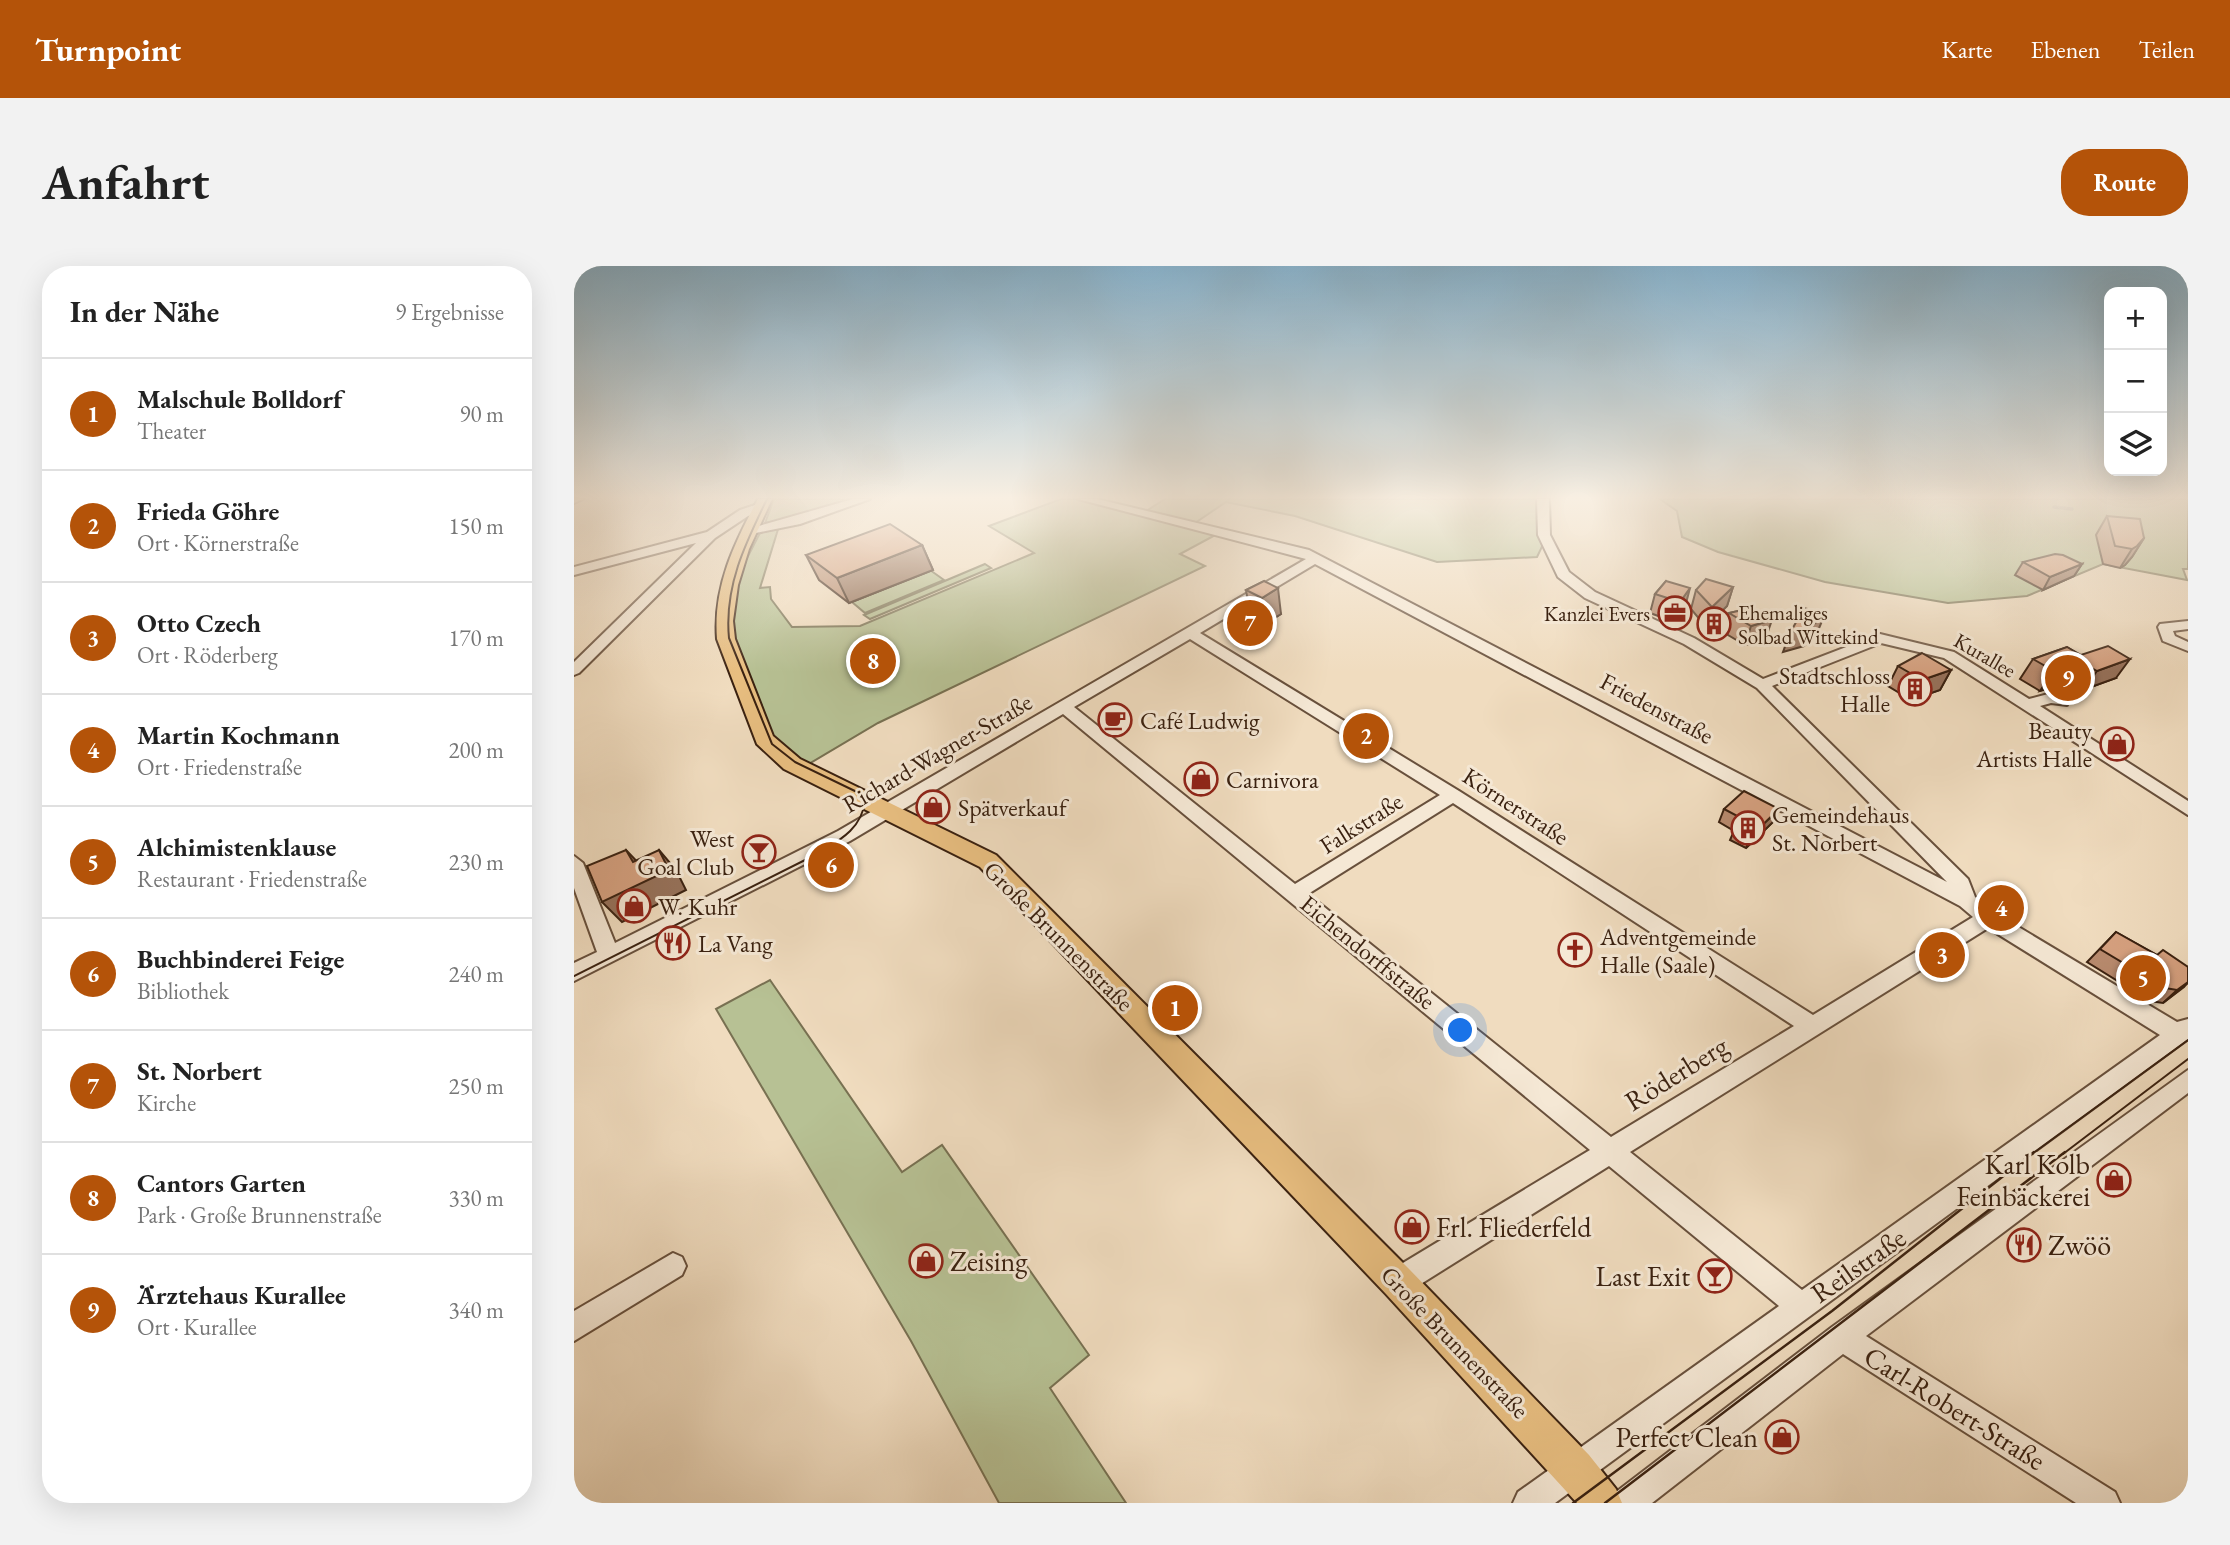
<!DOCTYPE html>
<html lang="de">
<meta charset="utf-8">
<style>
:root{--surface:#fff;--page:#f2f2f2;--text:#222;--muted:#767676;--line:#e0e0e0;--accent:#b45309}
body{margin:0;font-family:"EB Garamond",serif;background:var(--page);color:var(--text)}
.controls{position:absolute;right:21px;top:21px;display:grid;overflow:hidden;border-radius:14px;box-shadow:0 7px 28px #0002}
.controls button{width:63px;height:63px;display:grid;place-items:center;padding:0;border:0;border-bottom:2px solid var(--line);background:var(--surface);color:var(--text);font:35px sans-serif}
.you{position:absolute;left:887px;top:765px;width:24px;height:24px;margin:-18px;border:5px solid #fff;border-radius:50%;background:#1a73e8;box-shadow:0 0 0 10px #1a73e833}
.badge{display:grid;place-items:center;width:46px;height:46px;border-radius:50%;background:var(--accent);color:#fff;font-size:23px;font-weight:700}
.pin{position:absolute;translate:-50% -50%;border:4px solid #fff;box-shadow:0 2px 7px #0006}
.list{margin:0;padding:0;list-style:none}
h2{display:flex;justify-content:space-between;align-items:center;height:91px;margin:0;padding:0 28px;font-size:30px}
h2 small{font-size:23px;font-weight:400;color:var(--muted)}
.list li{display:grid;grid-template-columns:46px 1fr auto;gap:21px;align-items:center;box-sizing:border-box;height:112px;padding:0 28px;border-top:2px solid var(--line)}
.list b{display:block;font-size:26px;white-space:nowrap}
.list p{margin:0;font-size:23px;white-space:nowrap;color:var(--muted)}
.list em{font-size:23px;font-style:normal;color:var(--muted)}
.icon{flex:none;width:38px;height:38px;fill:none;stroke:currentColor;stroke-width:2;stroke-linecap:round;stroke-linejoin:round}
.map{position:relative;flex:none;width:1614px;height:1237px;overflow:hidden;border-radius:28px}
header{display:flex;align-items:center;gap:42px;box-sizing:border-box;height:98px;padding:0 35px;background:var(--accent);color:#fff}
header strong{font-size:33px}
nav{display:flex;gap:38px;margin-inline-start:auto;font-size:24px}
.intro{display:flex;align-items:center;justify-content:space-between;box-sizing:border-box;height:168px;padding:0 42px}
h1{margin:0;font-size:49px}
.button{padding:18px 32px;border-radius:28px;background:var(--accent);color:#fff;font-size:24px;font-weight:700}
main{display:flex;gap:42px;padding:0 42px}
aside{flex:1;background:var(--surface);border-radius:28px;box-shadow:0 7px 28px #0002}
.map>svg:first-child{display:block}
.green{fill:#b7c194;stroke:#787152;stroke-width:2}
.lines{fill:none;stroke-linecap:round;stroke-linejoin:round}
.stream{stroke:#747d73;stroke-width:3.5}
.minor-casing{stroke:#68503c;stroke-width:4}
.major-casing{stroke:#3a2110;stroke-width:4}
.minor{fill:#f5e8d5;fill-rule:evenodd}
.major{fill:#e8be80;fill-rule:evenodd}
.tram-far1{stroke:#3a2110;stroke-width:2}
.tram{stroke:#3a2110;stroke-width:2.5}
.wall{fill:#b88a6e;stroke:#3a2110;stroke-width:2}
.shaded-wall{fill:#96715a;stroke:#3a2110;stroke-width:2}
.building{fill:#d6a180;stroke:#3a2110;stroke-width:2}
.labels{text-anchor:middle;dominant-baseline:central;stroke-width:6;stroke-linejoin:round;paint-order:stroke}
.far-poi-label{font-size:21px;fill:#3a2110;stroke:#f5e8d5;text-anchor:start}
.far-street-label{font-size:21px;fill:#3a2110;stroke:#f5e8d5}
.poi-label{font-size:24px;fill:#3a2110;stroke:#f5e8d5;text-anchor:start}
.street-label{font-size:24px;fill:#3a2110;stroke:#f5e8d5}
.near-street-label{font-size:28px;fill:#3a2110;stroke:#f5e8d5}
.near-poi-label{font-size:28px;fill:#3a2110;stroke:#f5e8d5;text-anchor:end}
</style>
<header>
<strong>Turnpoint</strong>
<nav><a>Karte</a><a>Ebenen</a><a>Teilen</a></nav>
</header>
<div class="intro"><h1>Anfahrt</h1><a class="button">Route</a></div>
<main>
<aside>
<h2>In der Nähe<small>9 Ergebnisse</small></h2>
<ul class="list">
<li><span class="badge">1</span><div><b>Malschule Bolldorf</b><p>Theater</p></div><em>90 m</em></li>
<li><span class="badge">2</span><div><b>Frieda Göhre</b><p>Ort · Körnerstraße</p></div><em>150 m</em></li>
<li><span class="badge">3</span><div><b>Otto Czech</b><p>Ort · Röderberg</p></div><em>170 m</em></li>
<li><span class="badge">4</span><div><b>Martin Kochmann</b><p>Ort · Friedenstraße</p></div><em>200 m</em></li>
<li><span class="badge">5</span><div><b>Alchimistenklause</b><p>Restaurant · Friedenstraße</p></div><em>230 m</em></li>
<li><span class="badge">6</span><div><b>Buchbinderei Feige</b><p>Bibliothek</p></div><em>240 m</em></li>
<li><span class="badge">7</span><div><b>St. Norbert</b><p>Kirche</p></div><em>250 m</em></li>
<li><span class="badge">8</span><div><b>Cantors Garten</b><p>Park · Große Brunnenstraße</p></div><em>330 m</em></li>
<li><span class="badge">9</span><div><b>Ärztehaus Kurallee</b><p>Ort · Kurallee</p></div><em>340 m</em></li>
</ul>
</aside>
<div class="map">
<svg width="1614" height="1237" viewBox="0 0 1614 1237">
<rect width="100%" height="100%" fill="#f0dcbf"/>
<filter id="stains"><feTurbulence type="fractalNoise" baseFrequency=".00286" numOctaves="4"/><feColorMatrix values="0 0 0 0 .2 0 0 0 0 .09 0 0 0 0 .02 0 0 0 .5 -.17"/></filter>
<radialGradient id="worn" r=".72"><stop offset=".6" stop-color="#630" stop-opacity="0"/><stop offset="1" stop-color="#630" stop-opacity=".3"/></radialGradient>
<!-- green -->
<g class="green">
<polygon points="200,233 286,233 224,253 191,257"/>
<polygon points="487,233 506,233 645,267 606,288 631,300 304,457 228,502 200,477 156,373 156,325 188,263 205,260 186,322 196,321 197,333 218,361 286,360 460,287 415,260"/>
<polygon points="591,233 971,233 974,268 963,291 863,296 721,250 652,236 618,259 569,247"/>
<polygon points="1086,233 1614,233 1614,303 1609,303 1613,314 1529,298 1453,330 1374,337 1251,316 1144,286 1108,271 1103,245"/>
<polygon points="411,298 417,302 296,353 290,349"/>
<polygon points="356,304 370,314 291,347 278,336"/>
<polygon points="196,714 328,906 368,879 515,1089 476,1122 552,1237 425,1237 337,1075 142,743"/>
</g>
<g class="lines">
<!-- stream -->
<polyline class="stream" points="1480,241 1498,243"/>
<defs>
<g id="minor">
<polygon points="0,233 9,233 0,237"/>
<polygon points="279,233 296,233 226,258 177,268 171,264"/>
<path d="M 504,233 L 523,233 L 735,284 L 1373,616 L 1183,422 L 1110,378 L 1011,332 L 984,311 L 964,269 L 963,233 L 975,233 L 976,269 L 995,306 L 1021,326 L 1120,372 L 1189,413 L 1306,368 L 1380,386 L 1455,433 L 1478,427 L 1493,433 L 1493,439 L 1477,437 L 1466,440 L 1614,535 L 1614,549 L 1370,392 L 1307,377 L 1198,420 L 1394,613 L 1401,631 L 1421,647 L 1603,756 L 1614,753 L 1614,773 L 981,1237 L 939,1237 L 944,1226 L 1205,1040 L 1035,900 L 834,1026 L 824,1030 L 814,1026 L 810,1016 L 814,1006 L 1016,884 L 489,448 L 276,575 L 0,715 L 0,697 L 23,686 L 0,622 L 0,590 L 9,597 L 41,677 L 264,565 L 732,293 ZM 741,298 L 1386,640 L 1399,651 L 1239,749 L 885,525 L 626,367 ZM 616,373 L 866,529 L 721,618 L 500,441 ZM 879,537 L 1220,760 L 1037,871 L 734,628 ZM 1414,662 L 1586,769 L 1228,1024 L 1056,886 Z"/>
<polygon points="187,237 191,238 191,244 174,250 141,272 5,407 0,409 0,396 122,277 0,309 0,301 133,266 166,244"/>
<polygon points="1614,355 1614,363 1599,365 1601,370 1614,376 1614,385 1589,375 1584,361 1586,358"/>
<polygon points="1614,804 1614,827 1292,1070 1541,1226 1546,1237 1502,1237 1269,1088 1078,1237 1037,1237 1042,1226 1258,1061"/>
<polygon points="99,987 108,991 112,1000 108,1009 0,1075 0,1045"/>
</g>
<path id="major" d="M 184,233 L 198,233 L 175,283 L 164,319 L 159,355 L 161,373 L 199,470 L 226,493 L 422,589 L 836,1004 L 1015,1189 L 1042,1223 L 1048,1237 L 1003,1237 L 812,1028 L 406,601 L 210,503 L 183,478 L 143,373 C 139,321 160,278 184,233 Z"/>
</defs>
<!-- minor casing -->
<use href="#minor" class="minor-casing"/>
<!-- major casing -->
<use href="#major" class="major-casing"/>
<!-- minor -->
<use href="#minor" class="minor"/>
<!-- major -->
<use href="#major" class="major"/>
<!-- tram-far1 -->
<g class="tram-far1">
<path d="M 0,710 L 247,586 C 268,573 288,561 291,535 L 285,527 L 221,496 L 198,478 L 155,372 C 150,321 171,278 193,233"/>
<polyline points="1458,888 1614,774"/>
<polyline points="1489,888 1614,793"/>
</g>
<!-- tram -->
<g class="tram">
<polyline points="999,1237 1258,1045 1460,886"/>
<polyline points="1031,1237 1491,886"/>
</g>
</g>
<!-- wall -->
<g class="wall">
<polygon points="1533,250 1570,272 1558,291 1551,299 1546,302 1529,298 1522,269"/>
<polygon points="348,279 359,304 275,337 245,314 232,289"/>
<polygon points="1449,296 1508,298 1500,310 1469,324 1441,309"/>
<polygon points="690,315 707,348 691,358 676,349 672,324"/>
<polygon points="1092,315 1111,341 1101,356 1076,347 1081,328"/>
<polygon points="1159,321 1153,340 1132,361 1117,343 1122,324"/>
<polygon points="1173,343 1191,374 1171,379 1149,366 1155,347"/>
<polygon points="1493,381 1542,412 1509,424 1494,416 1466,425 1446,413 1459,393"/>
<polygon points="1324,400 1377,404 1366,424 1337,434 1314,420"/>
<polygon points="1150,543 1205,543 1199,556 1172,582 1156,574 1160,565 1145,556"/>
<polygon points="1542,666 1583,689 1614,701 1614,717 1589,737 1576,735 1513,696"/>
</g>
<!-- shaded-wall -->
<g class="shaded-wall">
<polygon points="1570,272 1558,291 1551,299 1546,302 1558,283"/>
<polygon points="348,279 359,304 275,337 263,312"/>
<polygon points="1508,298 1500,310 1469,324 1476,311"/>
<polygon points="1159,321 1153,340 1132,361 1138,341"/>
<polygon points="704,322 707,348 691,358 688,332"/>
<polygon points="1116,322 1111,341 1101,356 1106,336"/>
<polygon points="1251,348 1243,367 1230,380 1209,386 1216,367"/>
<polygon points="1198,354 1191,374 1171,379 1177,360"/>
<polygon points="1556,393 1542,412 1509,424 1523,405"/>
<polygon points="1507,396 1494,416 1466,425 1480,405"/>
<polygon points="1377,404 1366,424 1337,434 1348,414"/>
<polygon points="1205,543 1199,556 1172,582 1178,569"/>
<polygon points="52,584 71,604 85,584 102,604 112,624 48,656 28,636"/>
<polygon points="1614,716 1610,721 1589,737 1603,724"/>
</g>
<!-- building -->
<g class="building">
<polygon points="1533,250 1566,253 1570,272 1563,280 1558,283 1541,280"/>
<polygon points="316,258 348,279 263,312 232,289"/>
<polygon points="1481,288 1489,289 1508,298 1476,311 1449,296"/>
<polygon points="1132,313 1159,321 1138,341 1122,324"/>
<polygon points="690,315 704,322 688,332 672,324"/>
<polygon points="1092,315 1116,322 1106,336 1081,328"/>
<polygon points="1230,342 1251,348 1238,360 1216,367"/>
<polygon points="1173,343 1198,354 1177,360 1155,347"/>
<polygon points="1534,380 1556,393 1523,405 1507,396 1480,405 1459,393 1493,381 1507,389"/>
<polygon points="1348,387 1377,404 1348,414 1324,400"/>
<polygon points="1170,525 1205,543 1178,569 1162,560 1169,553 1150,543"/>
<polygon points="52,584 59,596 85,584 95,604 28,636 13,600"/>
<polygon points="1542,666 1583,689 1589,684 1614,701 1614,716 1603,724 1591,722 1526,683"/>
</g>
<!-- sky -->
<linearGradient id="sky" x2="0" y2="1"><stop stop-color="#89b7d4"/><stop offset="0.57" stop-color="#f8efe2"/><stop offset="1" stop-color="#f8efe2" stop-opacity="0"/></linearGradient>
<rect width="1614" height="406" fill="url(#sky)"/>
<!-- icons -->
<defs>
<symbol id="office-ring" viewBox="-11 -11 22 22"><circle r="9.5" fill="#f5e8d5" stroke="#8f2418" stroke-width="1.5"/><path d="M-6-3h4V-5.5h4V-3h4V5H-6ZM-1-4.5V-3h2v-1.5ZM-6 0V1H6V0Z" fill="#8f2418"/></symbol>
<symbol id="building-ring" viewBox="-11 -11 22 22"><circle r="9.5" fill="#f5e8d5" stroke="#8f2418" stroke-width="1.5"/><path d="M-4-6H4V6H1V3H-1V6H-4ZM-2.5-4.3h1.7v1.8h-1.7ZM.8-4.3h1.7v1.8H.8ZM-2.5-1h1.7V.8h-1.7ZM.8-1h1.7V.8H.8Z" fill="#8f2418"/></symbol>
<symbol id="cafe-ring" viewBox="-11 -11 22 22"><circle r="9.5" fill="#f5e8d5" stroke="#8f2418" stroke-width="1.5"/><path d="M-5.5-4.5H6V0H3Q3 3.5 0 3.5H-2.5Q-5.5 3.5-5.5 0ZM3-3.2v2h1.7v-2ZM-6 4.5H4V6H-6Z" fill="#8f2418"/></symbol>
<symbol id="shop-ring" viewBox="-11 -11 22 22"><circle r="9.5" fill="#f5e8d5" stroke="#8f2418" stroke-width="1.5"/><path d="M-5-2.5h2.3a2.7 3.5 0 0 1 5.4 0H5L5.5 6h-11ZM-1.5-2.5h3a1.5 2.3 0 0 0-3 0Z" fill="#8f2418"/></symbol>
<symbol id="bar-ring" viewBox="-11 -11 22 22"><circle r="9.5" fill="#f5e8d5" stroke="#8f2418" stroke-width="1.5"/><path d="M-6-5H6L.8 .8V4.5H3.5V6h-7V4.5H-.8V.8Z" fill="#8f2418"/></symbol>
<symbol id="restaurant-ring" viewBox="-11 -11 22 22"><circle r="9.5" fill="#f5e8d5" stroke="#8f2418" stroke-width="1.5"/><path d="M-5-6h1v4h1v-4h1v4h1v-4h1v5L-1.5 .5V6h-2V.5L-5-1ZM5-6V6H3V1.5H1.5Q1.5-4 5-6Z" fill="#8f2418"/></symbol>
<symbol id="church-ring" viewBox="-11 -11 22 22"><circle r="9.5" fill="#f5e8d5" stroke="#8f2418" stroke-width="1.5"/><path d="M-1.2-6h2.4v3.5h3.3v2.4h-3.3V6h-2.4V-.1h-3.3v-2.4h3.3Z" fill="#8f2418"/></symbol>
</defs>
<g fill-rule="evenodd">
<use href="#office-ring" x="1082" y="328" width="38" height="38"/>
<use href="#building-ring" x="1121" y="339" width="38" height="38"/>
<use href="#building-ring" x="1322" y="404" width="38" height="38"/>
<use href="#cafe-ring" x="522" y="435" width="38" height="38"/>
<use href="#shop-ring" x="1524" y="459" width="38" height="38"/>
<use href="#shop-ring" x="608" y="494" width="38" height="38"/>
<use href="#shop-ring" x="340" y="522" width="38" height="38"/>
<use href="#building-ring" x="1155" y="543" width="38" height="38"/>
<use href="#bar-ring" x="166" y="567" width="38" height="38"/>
<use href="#shop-ring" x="41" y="621" width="38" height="38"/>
<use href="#restaurant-ring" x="80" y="658" width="38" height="38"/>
<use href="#church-ring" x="982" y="665" width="38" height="38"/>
<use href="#shop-ring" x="1521" y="895" width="38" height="38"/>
<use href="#shop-ring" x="819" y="942" width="38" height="38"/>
<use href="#restaurant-ring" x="1431" y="960" width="38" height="38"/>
<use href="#shop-ring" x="333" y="976" width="38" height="38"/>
<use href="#bar-ring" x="1122" y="991" width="38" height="38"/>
<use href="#shop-ring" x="1189" y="1152" width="38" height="38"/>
</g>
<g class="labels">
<!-- far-poi labels -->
<g class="far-poi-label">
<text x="1164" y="346">Ehemaliges<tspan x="1164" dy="24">Solbad Wittekind</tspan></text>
<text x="1076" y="347" text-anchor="end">Kanzlei Evers</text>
</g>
<!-- far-street labels -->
<g class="far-street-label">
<text transform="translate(1411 389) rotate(30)">Kurallee</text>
</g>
<!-- poi labels -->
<g class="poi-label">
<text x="1316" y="409" text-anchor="end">Stadtschloss<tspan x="1316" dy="28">Halle</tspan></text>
<text x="566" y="454">Café Ludwig</text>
<text x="1518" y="464" text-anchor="end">Beauty<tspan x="1518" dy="28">Artists Halle</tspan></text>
<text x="652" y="513">Carnivora</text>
<text x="384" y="541">Spätverkauf</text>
<text x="1198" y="548">Gemeindehaus<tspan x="1198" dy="28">St. Norbert</tspan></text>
<text x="160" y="572" text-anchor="end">West<tspan x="160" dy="28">Goal Club</tspan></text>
<text x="84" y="640">W. Kuhr</text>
<text x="1026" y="670">Adventgemeinde<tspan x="1026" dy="28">Halle (Saale)</tspan></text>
<text x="124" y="677">La Vang</text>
</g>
<!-- street labels -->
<g class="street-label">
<text transform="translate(1083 442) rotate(28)">Friedenstraße</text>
<text transform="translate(363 487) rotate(-30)">Richard-Wagner-Straße</text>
<text transform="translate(942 540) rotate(33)">Körnerstraße</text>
<text transform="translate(787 557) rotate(-32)">Falkstraße</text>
<text transform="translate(485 670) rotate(45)">Große Brunnenstraße</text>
<text transform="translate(794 686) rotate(39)">Eichendorffstraße</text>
<text transform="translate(881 1076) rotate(46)">Große Brunnenstraße</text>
</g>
<!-- near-street labels -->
<g class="near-street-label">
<text transform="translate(1102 807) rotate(-32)">Röderberg</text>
<text transform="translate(1284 999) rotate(-35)">Reilstraße</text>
<text transform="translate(1381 1142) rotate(32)">Carl-Robert-Straße</text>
</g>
<!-- near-poi labels -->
<g class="near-poi-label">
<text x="1516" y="898">Karl Kolb<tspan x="1516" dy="32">Feinbäckerei</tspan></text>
<text x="862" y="961" text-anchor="start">Frl. Fliederfeld</text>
<text x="1474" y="979" text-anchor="start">Zwöö</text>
<text x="376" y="995" text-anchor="start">Zeising</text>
<text x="1116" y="1010">Last Exit</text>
<text x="1184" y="1171">Perfect Clean</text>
</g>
</g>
<rect width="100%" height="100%" filter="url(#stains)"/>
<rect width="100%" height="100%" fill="url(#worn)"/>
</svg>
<div class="controls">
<button>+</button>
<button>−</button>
<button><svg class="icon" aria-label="layers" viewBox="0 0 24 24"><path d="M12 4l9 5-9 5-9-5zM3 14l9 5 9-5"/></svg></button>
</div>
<div class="you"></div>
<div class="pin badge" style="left:601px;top:742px">1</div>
<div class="pin badge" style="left:792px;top:470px">2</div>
<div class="pin badge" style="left:1368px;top:689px">3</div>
<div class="pin badge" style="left:1427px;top:642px">4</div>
<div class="pin badge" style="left:1569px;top:712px">5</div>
<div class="pin badge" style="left:257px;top:599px">6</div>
<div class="pin badge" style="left:676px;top:357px">7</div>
<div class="pin badge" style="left:299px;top:395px">8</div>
<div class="pin badge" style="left:1494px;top:412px">9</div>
</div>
</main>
